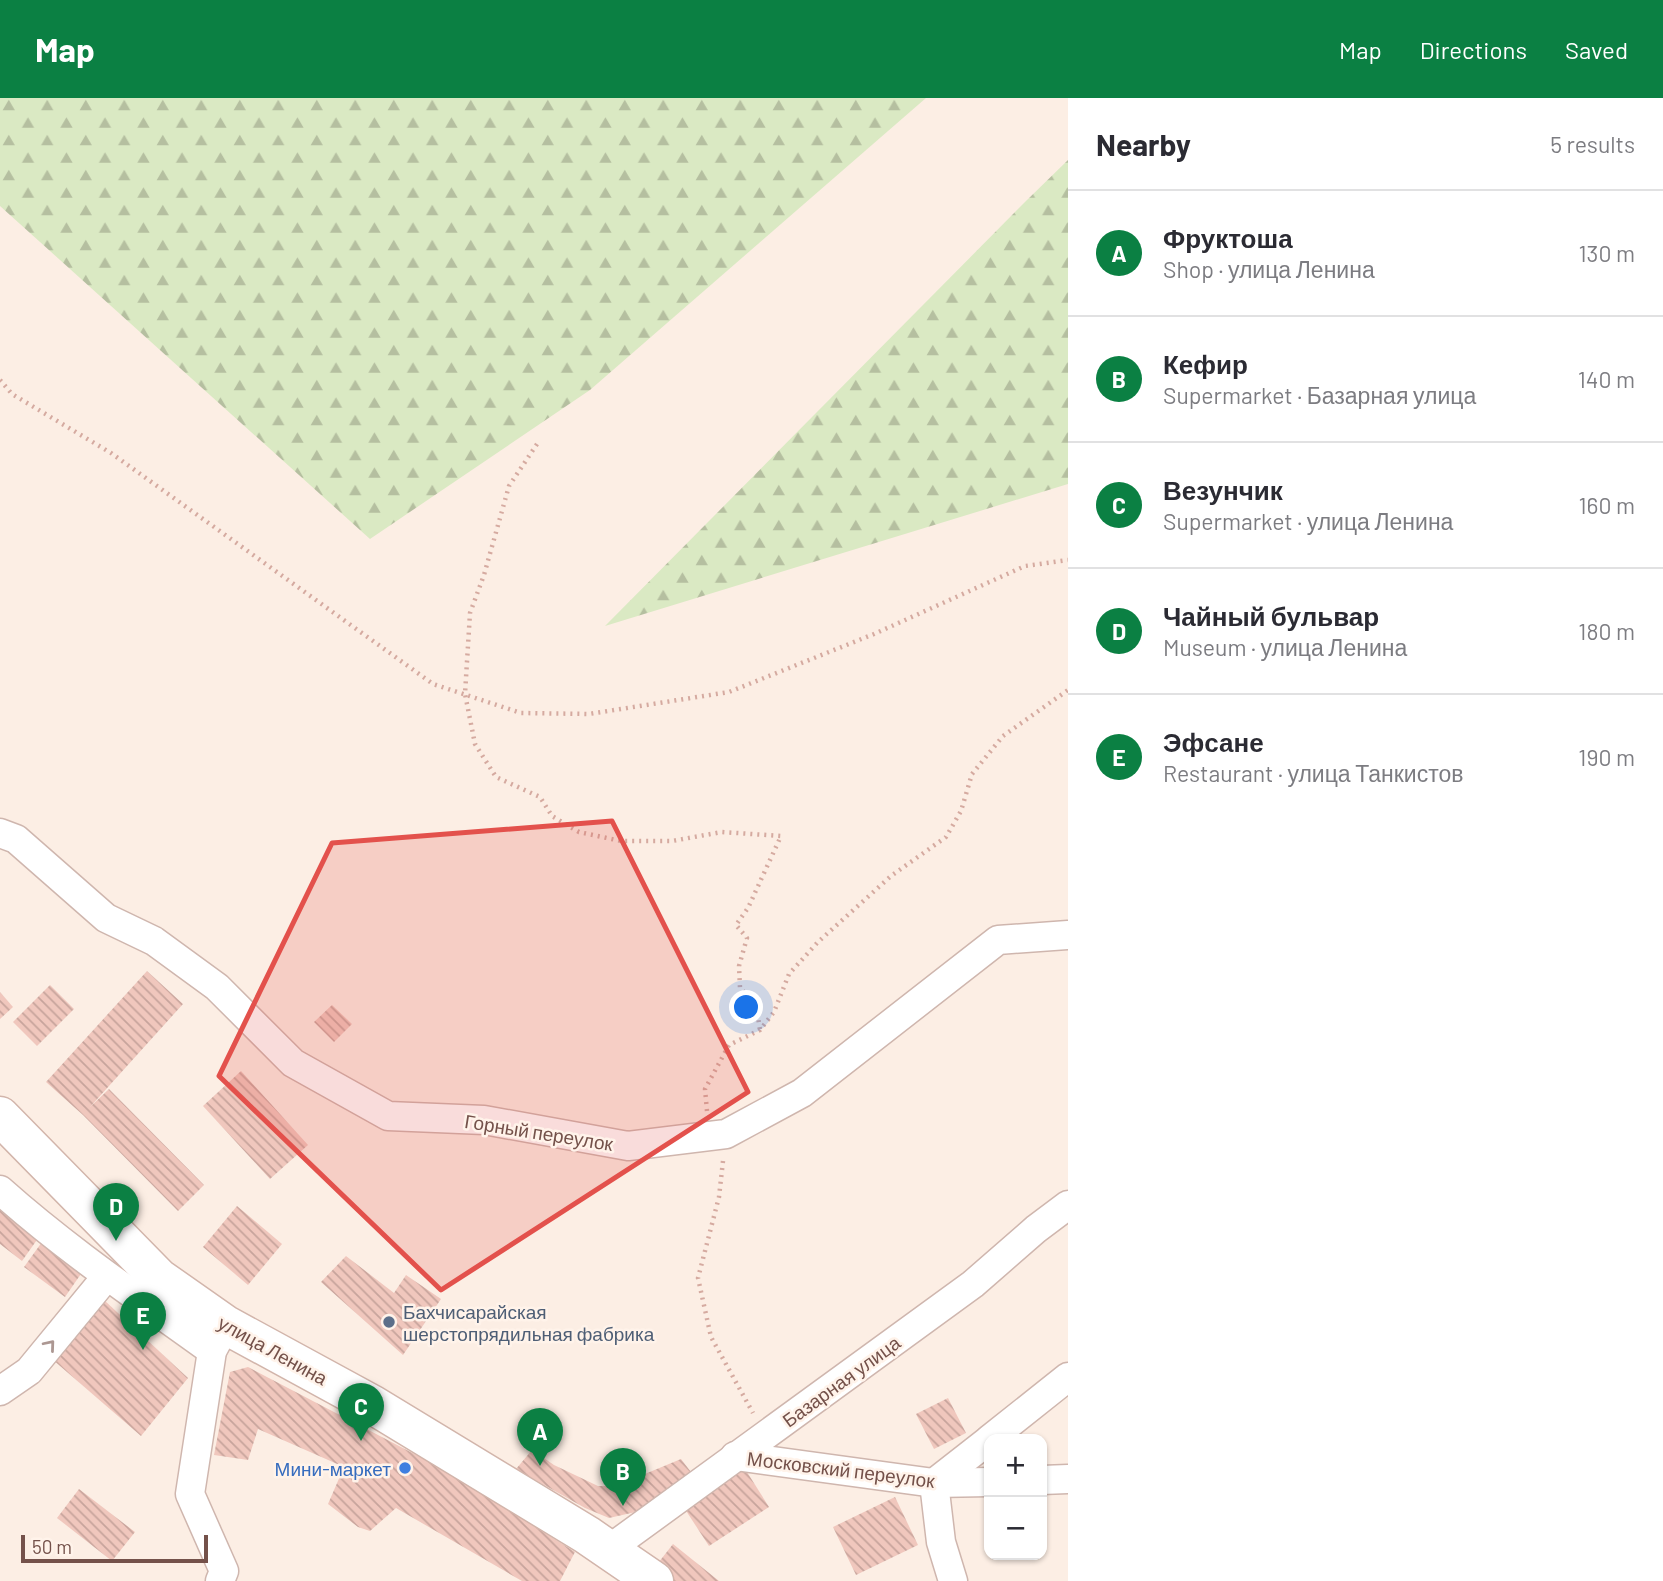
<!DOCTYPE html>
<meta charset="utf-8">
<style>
:root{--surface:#fff;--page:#f7f7f7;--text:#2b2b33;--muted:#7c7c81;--line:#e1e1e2;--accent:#0b8043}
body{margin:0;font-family:Barlow,sans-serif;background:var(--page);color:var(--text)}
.controls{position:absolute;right:21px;bottom:21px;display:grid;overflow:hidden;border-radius:14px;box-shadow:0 2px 5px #0004}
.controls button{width:63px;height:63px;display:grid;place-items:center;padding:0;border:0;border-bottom:2px solid var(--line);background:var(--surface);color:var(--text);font:35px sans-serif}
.scale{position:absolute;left:21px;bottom:18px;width:187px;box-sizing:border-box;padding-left:7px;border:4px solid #74514a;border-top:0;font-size:19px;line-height:24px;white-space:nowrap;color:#74514a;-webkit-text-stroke:5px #fff3ea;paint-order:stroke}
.you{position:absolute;left:747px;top:910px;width:24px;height:24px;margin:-18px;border:5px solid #fff;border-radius:50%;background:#1a73e8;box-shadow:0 0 0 10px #1a73e833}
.badge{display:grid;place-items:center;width:46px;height:46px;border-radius:50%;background:var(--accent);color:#fff;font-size:23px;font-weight:700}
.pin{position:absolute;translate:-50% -58px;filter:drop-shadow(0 2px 4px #0008)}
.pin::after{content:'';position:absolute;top:37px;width:24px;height:21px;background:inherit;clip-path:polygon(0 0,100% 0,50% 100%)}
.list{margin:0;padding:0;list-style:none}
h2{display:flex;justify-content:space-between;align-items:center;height:91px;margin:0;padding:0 28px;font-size:30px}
h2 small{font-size:23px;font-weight:400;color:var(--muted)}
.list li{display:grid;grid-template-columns:46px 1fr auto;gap:21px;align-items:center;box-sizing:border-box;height:126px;padding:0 28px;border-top:2px solid var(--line)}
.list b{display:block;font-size:26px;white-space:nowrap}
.list p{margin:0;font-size:23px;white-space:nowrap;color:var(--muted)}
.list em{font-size:23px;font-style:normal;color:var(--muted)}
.map{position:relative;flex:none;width:1068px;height:1483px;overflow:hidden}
header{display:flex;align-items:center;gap:42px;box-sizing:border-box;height:98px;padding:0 35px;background:var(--accent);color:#fff}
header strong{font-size:33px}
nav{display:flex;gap:38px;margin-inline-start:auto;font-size:24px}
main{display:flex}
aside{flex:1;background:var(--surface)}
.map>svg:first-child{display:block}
.forest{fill:url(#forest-firs)}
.building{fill:url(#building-back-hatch)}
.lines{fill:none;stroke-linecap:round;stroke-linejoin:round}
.minor-casing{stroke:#cfb6ae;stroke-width:31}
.secondary-casing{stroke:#d2b5ab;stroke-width:41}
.path{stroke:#d5aaa0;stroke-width:4.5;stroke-dasharray:2 5;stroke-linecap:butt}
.minor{stroke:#fff;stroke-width:28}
.secondary{stroke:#fff;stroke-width:38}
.oneway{stroke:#ac9792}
.marked{fill:#e3514c;fill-opacity:0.2;stroke:#e3514c;stroke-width:5;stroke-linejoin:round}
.service-dot{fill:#5c6f8a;stroke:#fff3ea;stroke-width:2.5}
.shop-dot{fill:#3f7fe0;stroke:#fff3ea;stroke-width:2.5}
.labels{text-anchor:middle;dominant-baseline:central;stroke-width:5;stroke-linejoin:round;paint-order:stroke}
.street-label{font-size:19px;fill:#74514a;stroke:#fff3ea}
.service-label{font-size:19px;fill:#4e5e75;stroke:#fff3ea;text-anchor:start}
.shop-label{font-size:19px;fill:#366cbe;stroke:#fff3ea;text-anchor:end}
</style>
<header>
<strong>Map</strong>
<nav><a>Map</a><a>Directions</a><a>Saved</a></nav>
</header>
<main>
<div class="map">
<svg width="1068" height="1483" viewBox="0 0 1068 1483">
<defs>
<pattern id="forest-firs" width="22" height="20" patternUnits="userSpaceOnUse" patternTransform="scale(1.75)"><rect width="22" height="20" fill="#dae9c3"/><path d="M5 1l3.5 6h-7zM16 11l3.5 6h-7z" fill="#b5bfa0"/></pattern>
<pattern id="building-back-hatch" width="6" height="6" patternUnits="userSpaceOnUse" patternTransform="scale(1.75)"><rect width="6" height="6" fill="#f0c7bd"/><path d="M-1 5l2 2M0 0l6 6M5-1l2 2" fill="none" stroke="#c7a49c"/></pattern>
</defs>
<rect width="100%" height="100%" fill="#fceee4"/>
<!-- forest -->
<g class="forest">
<polygon points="0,0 926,0 590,292 370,441 0,108"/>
<polygon points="1068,62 1068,386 605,528 1026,103"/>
</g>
<!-- building -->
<g class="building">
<polygon points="147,873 183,906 90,1009 109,991 204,1087 178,1113 83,1017 46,984"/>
<polygon points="50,887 74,911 37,948 13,924"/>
<polygon points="0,894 13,909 0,921"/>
<polygon points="332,907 352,926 334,944 314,924"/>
<polygon points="241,973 308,1047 270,1081 203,1008"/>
<polygon points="237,1108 282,1146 248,1187 203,1149"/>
<polygon points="0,1109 39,1139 22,1163 0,1146"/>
<polygon points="42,1144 83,1173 65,1199 24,1169"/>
<polygon points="346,1158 394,1195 406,1177 441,1201 403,1257 321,1184"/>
<polygon points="104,1202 188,1280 141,1338 52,1261"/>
<polygon points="248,1269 445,1372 575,1454 560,1483 522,1483 396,1410 370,1433 358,1429 328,1406 344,1369 258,1331 248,1362 214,1357 230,1274"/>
<polygon points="948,1300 966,1335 934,1351 916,1316"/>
<polygon points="532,1352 554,1367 598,1388 616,1388 681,1361 694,1378 640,1413 609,1420 585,1410 516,1371"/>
<polygon points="740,1363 769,1409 709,1448 679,1402"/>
<polygon points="79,1391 135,1434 112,1463 57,1420"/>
<polygon points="895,1399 918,1447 856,1477 833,1429"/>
<polygon points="673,1446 719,1483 673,1483 655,1469"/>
</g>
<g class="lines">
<defs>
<g id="minor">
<polyline points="0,735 16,741 106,820 154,843 217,889 293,965 388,1018 484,1022 628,1048 726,1036 802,995 998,842 1068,837"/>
<path d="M 0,1092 C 66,1151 140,1201 212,1253"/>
<polyline points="0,1293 29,1273 107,1178"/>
<polyline points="990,1341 1068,1279"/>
<polyline points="735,1358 934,1385 989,1384"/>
<polyline points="1042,1382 1068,1381"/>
<polyline points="608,1452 973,1186 1036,1131 1068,1107"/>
<polyline points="220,1483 224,1473 190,1396 212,1253 226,1227"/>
<polyline points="953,1483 941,1444 934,1385 989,1342"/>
</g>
<polyline id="secondary" points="0,1018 159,1180 226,1227 373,1307 587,1437 654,1483"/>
</defs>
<!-- minor casing -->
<use href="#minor" class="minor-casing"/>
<!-- secondary casing -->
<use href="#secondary" class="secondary-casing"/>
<!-- path -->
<g class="path">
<polyline points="0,282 12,296 111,355 433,586 521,615 589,616 729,594 874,536 1025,468 1068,462"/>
<polyline points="537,346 509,388 484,477 470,515 465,596 475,646 496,679 540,699 552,718 579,734 621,743 672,743 722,734 781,738 748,810 736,827 747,840 739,868 740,890 756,906 760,932"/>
<polyline points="707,1013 705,991 729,947 760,932 774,914 789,876 818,844 891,778 946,739 961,713 972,676 1003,638 1068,592"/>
<polyline points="723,1063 719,1099 698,1180 711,1239 753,1315"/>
</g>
<!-- minor -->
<use href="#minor" class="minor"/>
<!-- secondary -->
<use href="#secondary" class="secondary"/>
</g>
<!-- one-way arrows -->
<defs><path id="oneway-chevron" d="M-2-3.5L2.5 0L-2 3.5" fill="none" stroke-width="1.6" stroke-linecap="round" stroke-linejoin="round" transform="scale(1.75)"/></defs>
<use class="oneway" href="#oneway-chevron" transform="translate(50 1247) rotate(-50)"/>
<!-- marked area -->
<path class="marked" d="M 612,723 L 748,994 L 441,1192 L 219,978 L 332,745 Z"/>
<!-- markers -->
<circle class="service-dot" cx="389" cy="1224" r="7"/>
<circle class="shop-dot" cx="405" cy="1370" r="7"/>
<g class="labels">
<!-- street labels -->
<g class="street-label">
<text transform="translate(539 1034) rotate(9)">Горный переулок</text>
<text transform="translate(273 1252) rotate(29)">улица Ленина</text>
<text transform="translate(841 1283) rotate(-36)">Базарная улица</text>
<text transform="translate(841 1371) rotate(7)">Московский переулок</text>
</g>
<!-- service labels -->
<g class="service-label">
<text x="403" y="1213">Бахчисарайская<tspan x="403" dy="22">шерстопрядильная фабрика</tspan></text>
</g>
<!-- shop labels -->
<g class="shop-label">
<text x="391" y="1370">Мини-маркет</text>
</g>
</g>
</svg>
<div class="controls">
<button>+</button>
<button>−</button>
</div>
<div class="scale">50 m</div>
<div class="you"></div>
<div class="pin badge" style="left:540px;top:1368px">A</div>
<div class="pin badge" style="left:623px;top:1408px">B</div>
<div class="pin badge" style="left:361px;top:1343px">C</div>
<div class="pin badge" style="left:116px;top:1143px">D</div>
<div class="pin badge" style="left:143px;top:1252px">E</div>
</div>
<aside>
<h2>Nearby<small>5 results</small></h2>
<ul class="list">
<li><span class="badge">A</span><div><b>Фруктоша</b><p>Shop · улица Ленина</p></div><em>130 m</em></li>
<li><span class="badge">B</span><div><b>Кефир</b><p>Supermarket · Базарная улица</p></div><em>140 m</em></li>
<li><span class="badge">C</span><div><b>Везунчик</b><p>Supermarket · улица Ленина</p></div><em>160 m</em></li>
<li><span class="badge">D</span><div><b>Чайный бульвар</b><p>Museum · улица Ленина</p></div><em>180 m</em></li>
<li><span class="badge">E</span><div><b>Эфсане</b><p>Restaurant · улица Танкистов</p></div><em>190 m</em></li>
</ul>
</aside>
</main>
